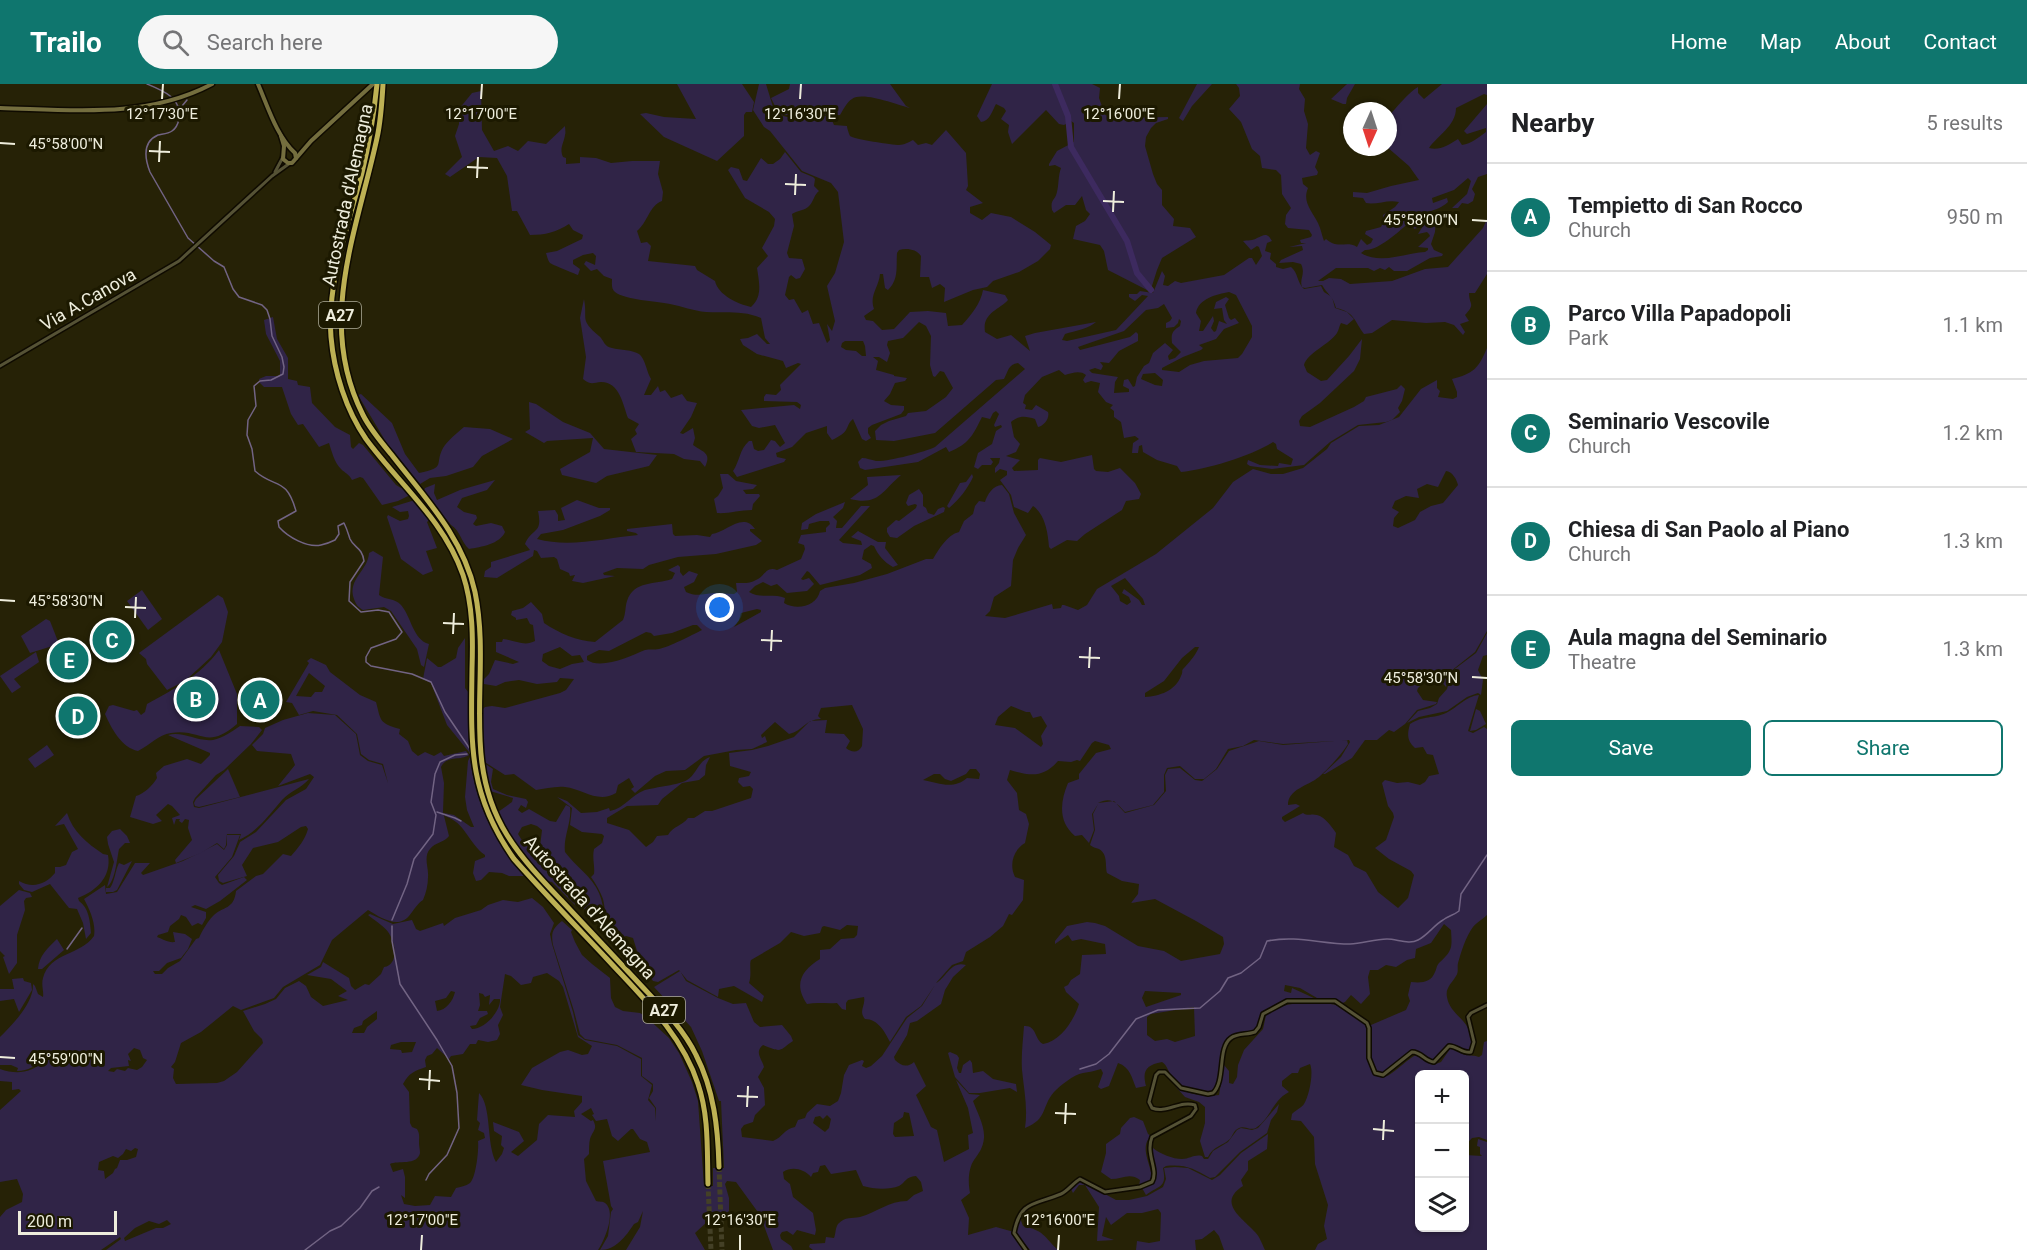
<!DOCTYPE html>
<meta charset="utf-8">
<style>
:root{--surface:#fff;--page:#f6f6f6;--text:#202124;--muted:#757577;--line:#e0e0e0;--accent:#0f766e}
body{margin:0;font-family:Roboto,sans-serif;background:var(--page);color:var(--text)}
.controls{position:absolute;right:18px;bottom:18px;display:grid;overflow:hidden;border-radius:9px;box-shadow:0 2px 4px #0004}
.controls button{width:54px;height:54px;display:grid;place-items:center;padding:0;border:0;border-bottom:2px solid var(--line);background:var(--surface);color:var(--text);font:30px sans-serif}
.compass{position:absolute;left:1343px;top:18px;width:54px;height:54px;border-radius:50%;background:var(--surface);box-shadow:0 2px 4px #0004;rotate:183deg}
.scale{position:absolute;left:18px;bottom:15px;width:99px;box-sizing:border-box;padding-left:6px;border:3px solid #eeeddc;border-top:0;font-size:16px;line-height:21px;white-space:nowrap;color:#eeeddc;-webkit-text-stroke:4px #1c1900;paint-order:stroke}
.you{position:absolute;left:720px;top:524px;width:21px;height:21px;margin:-15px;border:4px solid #fff;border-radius:50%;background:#1a73e8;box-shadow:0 0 0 9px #1a73e833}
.badge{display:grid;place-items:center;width:39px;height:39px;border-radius:50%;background:var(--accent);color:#fff;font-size:20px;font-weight:700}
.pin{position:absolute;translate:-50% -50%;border:3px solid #fff;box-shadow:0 2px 6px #0006}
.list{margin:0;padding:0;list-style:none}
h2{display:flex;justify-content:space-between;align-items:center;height:78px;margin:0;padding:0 24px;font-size:26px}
h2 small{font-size:20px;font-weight:400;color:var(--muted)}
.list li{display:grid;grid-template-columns:39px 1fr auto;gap:18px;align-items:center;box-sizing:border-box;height:108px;padding:0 24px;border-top:2px solid var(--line)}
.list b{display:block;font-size:22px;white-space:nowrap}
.list p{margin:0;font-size:20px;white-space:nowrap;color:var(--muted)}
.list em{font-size:20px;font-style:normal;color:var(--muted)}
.actions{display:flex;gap:12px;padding:18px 24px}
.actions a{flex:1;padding:14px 0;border:2px solid var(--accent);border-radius:9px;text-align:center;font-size:21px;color:var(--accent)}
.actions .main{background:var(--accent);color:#fff}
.icon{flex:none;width:33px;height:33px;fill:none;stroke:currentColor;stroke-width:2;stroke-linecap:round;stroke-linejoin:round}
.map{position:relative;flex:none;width:1487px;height:1166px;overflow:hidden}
header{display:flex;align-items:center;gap:36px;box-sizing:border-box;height:84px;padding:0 30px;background:var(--accent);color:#fff}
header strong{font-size:28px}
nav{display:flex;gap:33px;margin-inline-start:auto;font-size:21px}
.search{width:420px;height:54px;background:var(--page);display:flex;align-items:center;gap:15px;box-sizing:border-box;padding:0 21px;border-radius:33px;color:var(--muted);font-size:22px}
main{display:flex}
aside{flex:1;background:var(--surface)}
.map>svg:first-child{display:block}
.green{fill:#302447;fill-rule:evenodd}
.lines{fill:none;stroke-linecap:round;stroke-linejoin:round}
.stream{stroke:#726484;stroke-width:1.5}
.river{stroke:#3d2a5f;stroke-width:6}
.motorway-tunnel{stroke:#444026;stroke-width:5;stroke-dasharray:5 2.5;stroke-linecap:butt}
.tertiary-casing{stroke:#0f0b00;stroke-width:6}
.secondary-casing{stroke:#0f0b00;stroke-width:7}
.motorway-casing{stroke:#0f0b00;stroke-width:8}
.tertiary{stroke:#555235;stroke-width:3}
.secondary{stroke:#746e3e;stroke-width:4}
.motorway{stroke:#bdb154;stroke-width:5}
.ticks{fill:none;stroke:#eeeddc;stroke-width:2}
.labels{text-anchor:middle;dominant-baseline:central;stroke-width:6;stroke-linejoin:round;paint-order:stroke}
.shield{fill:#1c1900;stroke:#afad9a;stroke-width:1.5}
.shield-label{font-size:16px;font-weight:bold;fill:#eeeddc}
.street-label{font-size:18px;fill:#eeeddc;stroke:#1c1900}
.ticks-label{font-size:15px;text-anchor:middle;fill:#eeeddc;stroke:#1c1900;stroke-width:6;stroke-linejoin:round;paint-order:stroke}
</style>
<header>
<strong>Trailo</strong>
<div class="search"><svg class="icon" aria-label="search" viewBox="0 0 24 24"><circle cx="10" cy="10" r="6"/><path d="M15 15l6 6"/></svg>Search here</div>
<nav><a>Home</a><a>Map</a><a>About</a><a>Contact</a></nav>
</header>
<main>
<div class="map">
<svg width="1487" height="1166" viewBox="0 0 1487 1166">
<rect width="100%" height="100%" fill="#262206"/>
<!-- green -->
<g class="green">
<polygon points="677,0 742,0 754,18 752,28 746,28 744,31 744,52 717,77 664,53 640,30 646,29 664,33 696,35"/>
<path d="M 759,0 L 766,0 L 773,23 L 779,30 L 771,14 L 789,5 L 790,0 L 890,0 L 906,22 L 910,24 C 897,21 863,7 852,15 C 847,18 843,26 840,31 L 780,31 L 787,33 L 830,32 L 834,41 L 847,42 C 847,44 849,50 850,52 C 853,55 893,61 899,61 C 904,61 909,58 913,56 L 918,61 L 926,59 L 932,61 L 946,46 L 966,69 L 968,102 L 966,106 L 983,119 L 970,123 L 970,129 L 982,136 L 991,129 L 1011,133 L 1035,148 L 1051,161 L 1050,165 L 1038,177 L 1019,188 L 993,197 L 987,203 L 973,206 L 944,218 L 945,204 L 940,200 L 932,204 L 929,193 L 920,193 L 921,172 C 916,165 907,164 899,166 L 897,169 C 896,184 899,195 888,206 L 885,204 L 883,190 L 880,190 C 879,203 869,211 874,225 L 864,232 L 866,236 L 873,237 L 882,246 L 894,245 L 910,228 L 928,227 L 946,229 L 948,242 L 962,241 C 971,231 981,219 983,206 L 1005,211 L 1008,216 C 999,226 982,229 985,248 L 997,255 L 1011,251 L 1030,267 L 1025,252 L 1035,249 L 1096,238 C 1090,244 1075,247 1065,250 L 1062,256 L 1067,257 L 1116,246 L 1148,212 L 1142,211 L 1135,217 L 1129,213 L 1129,210 L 1137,210 L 1140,207 L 1153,209 L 1162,187 L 1165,192 L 1163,201 L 1168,202 L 1175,197 L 1181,199 L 1224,191 L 1249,174 L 1252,174 L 1256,181 L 1262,172 L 1259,163 L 1257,162 L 1251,166 L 1243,157 C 1247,156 1253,157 1257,154 C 1264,151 1267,148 1272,157 L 1267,159 L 1265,167 L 1271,169 L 1270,175 L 1276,180 L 1276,183 L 1283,185 L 1291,183 C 1298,188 1297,199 1304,205 L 1321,202 L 1324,208 L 1332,213 L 1335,224 L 1347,228 L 1354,235 L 1347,241 L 1341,239 C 1339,242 1339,246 1337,249 C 1330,260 1307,269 1304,281 L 1307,288 L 1321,297 L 1327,296 L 1349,272 L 1362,255 L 1360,275 L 1354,287 L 1320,319 L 1302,332 L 1299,337 L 1300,342 L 1310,343 L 1354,323 L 1364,317 L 1366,313 L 1397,305 L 1401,301 L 1405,305 L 1402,317 L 1398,324 L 1400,328 L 1392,336 L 1386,338 L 1358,341 L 1330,358 L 1304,381 L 1272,385 L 1250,382 L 1247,380 L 1248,376 L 1260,381 L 1278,382 L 1279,379 L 1291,381 L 1293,375 L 1277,365 L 1276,360 L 1273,358 C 1251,372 1207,385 1181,388 L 1177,382 L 1157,376 L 1143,368 L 1142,361 L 1139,362 L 1138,369 L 1132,369 L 1133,359 L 1139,355 L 1135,352 L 1124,354 L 1121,338 L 1114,333 L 1114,327 L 1110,324 L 1113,321 L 1106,318 L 1098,308 L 1100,299 L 1091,297 L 1085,299 L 1083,296 L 1086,291 C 1080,286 1072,289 1065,291 L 1059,286 L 1042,293 L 1025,311 L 1023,319 L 1026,321 L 1025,325 L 1032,326 L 1036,321 L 1048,328 C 1050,334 1044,342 1038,343 L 1035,335 C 1026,332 1019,331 1011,338 L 1014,353 L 1020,360 L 1016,368 L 1006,372 L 1020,376 L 1012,384 L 1014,387 L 1038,386 L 1038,376 L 1040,374 L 1061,378 L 1092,371 L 1094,385 L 1096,387 L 1108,388 L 1120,384 L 1135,399 L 1141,410 L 1139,415 L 1126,417 L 1122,426 L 1085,450 L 1077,457 L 1067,456 L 1051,465 L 1049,463 C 1048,449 1045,430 1033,422 L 1028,429 L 1014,423 L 1011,411 L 1000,396 L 1007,391 L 1007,387 L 1000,385 L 995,389 L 995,384 L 999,379 L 1000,374 L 990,374 L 993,378 L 991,381 L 982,381 L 978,385 L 974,383 L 978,369 L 992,360 L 996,347 L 1002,343 L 1001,341 L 995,343 L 994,341 L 999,330 L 996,327 L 993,329 L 990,335 L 982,333 C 973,351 969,360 949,368 L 946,363 L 918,378 L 865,386 L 860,384 L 858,378 L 862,374 C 867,374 871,376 876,377 C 887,378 925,368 935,363 L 1025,285 L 1018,279 C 1008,280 1008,288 1004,295 L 996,296 L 935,349 L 894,357 L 876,356 L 875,347 L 881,341 L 889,337 L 906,332 L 908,329 L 926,327 L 946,313 L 953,304 L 944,288 L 940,287 L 935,293 L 933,292 L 930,281 L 931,252 L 926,242 L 919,238 L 903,254 L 888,257 L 887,261 L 890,269 L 887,278 L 879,273 L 873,273 L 878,277 L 876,286 L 894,291 L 894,292 L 907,294 L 905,297 L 895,299 L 890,310 L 884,317 L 891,321 L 904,322 L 904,326 L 901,330 L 872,341 L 868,344 L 868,349 L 871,354 L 866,357 L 862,355 L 853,335 C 848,339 849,341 846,346 C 844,350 836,354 832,356 L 827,349 L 827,342 L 806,349 L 792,363 L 776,369 L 777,373 L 786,375 L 784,378 L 737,393 L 733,387 C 740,377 739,366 749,357 L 752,357 L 754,365 L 758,367 L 764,366 L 771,356 L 775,357 L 780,363 L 785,359 L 775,341 L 759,344 L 752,342 L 741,326 L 794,321 L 800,325 L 801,321 L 797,318 L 764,317 L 764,313 L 766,310 L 776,311 L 781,306 L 780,301 L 801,280 L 798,279 L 786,284 L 783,277 L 757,270 L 743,261 L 740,255 L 748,254 L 757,250 L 767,260 L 770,260 L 765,254 L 761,234 C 743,226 725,229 706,228 C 693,227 682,222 670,220 C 656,217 625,216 615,208 C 611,205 612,199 612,195 L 604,192 L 597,185 L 591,187 L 584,180 L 586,177 L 595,181 L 596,172 L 593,169 L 583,171 L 573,176 L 573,180 L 580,185 L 578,191 C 575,190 551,180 550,179 C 548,177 547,172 546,169 L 557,167 L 582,155 L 583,151 L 573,146 L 569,140 C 557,148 545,151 530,151 L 517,127 L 512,127 L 507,92 L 497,74 L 479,73 L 450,93 L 445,90 L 462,73 L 455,52 L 459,40 L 459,25 L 472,9 L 481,7 L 482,46 L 494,67 L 508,62 L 518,67 L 528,57 L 546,60 L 565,42 C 565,45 566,48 565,51 C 564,59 559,64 563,73 L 566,74 L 566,80 L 580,79 L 580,73 L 596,74 L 611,79 L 632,77 L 660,77 L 658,90 L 663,108 L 662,117 C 649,122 648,138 637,147 L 641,159 L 647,158 L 651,162 L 648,177 L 695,182 L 697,186 L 715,197 C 718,211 738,220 751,223 C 763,212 759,198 757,184 L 768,172 L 762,164 L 774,142 L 775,135 L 769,128 L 745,114 L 728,86 L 731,83 L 739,85 L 743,96 L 747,97 L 761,74 L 768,80 L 773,80 L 780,75 L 785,68 L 801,88 L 813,93 L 815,95 L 814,102 L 819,107 C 814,111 814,116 810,121 C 805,127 798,126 792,130 L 794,142 L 787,169 L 789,174 L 802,175 L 805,185 L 800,194 L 796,195 L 791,191 L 789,193 L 785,211 L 789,216 L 794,215 L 802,229 L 808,226 L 813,240 L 819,239 L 827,259 L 830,256 L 827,240 L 832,247 L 835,237 L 827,202 L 835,189 L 844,158 L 838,108 L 831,99 L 802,87 L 770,47 L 764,43 L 753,26 ZM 1229,208 L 1236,211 L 1252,242 L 1252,253 L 1242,270 L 1238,274 L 1204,277 L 1190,281 L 1179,288 L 1162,286 L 1162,284 L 1183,273 L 1201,266 L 1203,264 L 1199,261 L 1216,255 L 1224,245 L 1239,239 L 1235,234 L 1231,236 L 1229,234 L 1225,221 L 1229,215 L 1226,213 L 1216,218 L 1214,225 L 1222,224 L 1224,236 L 1227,240 L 1219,237 L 1216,247 L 1214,248 L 1211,244 L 1214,237 L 1213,232 L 1203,247 L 1199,247 L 1201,237 L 1196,229 C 1198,215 1217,210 1229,208 ZM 1164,220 L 1172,234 L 1170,237 L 1166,239 L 1166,244 L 1174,243 L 1178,239 L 1179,235 L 1181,237 L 1180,242 C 1172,247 1171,250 1172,259 L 1181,268 L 1175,274 L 1169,276 L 1168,272 L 1173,266 L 1165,259 L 1153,269 L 1149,279 L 1144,282 L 1137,293 L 1135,302 L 1133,303 L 1128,295 L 1124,296 L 1123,302 L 1129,305 L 1129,308 L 1114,309 L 1115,298 L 1118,293 L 1092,289 L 1089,286 L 1095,284 L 1101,286 L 1103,282 L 1100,278 L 1109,279 L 1119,267 L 1138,257 L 1138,250 L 1136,248 L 1130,253 L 1080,266 L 1078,263 L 1124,247 L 1146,226 L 1158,224 ZM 845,257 L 863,257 L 865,262 L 866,272 L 862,272 L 856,267 L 846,266 L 841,263 L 842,259 ZM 1155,289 L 1163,296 L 1162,302 L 1155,301 L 1141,295 L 1143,290 Z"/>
<path d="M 992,0 L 1092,0 L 1100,4 L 1099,14 L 1105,31 L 1118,34 L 1168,33 L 1168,35 L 1156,39 L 1151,44 L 1146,53 L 1145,62 L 1153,90 L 1157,100 L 1162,106 L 1162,121 L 1174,135 L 1173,142 L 1190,144 L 1196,153 L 1162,174 L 1157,186 L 1151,205 L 1147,206 L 1108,186 L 1104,167 L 1100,161 L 1073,155 L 1076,142 L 1085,137 L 1090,130 L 1086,126 L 1082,112 L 1075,121 L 1066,121 L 1054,129 L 1052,126 C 1050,115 1055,117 1057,108 C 1059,100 1058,92 1061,84 L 1055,81 L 1049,82 L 1049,80 L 1057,67 L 1074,58 L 1074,39 L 1071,37 L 1064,41 L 1059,40 L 1046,26 L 1012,60 L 1008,48 L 1009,41 L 1001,35 L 1006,27 L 1004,24 L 996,20 C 992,27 990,37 981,38 L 977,32 Z"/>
<polygon points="1197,0 1212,0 1192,22 1183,37 1179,34"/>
<path d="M 1236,0 L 1300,0 L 1299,5 L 1305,15 L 1304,27 L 1308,40 L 1306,64 L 1310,71 L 1316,67 L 1320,69 L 1315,83 L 1318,88 L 1317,91 L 1302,94 L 1303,100 L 1308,104 C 1302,118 1312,127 1318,139 C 1321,145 1322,152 1324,157 L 1326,155 C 1338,166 1346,156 1357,163 L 1361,155 L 1367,161 L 1371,159 L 1373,155 L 1365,150 L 1366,147 L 1381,143 L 1383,139 L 1383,131 L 1395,123 L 1399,118 C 1388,115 1377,121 1366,119 L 1363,114 L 1353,113 L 1353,108 L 1367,109 L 1391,102 L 1419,96 L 1409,82 L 1387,63 L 1388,33 C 1396,24 1409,8 1418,3 L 1418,9 L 1424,15 L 1442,0 L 1487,0 L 1487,11 L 1484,10 L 1456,24 C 1456,42 1437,52 1429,64 C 1439,67 1449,61 1458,55 L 1462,61 C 1471,60 1479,53 1486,48 L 1486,44 L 1467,50 L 1464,47 L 1487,20 L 1487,90 L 1478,93 L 1472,105 L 1475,110 L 1473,117 L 1468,120 L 1462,119 L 1458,124 L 1452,124 L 1467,110 L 1471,97 L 1468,94 L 1454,106 L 1432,114 L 1433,119 L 1447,114 L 1448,118 C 1436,129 1421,127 1413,135 C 1403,144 1379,167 1365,166 L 1361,169 C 1380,181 1405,169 1425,168 L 1428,166 L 1428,164 L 1418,163 L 1430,152 L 1429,150 L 1427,148 L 1418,150 L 1423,142 L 1414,145 L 1413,142 L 1434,133 L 1436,135 L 1435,148 L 1431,160 L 1434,166 L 1443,170 L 1442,172 L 1430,174 L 1407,187 L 1394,187 L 1389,183 L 1385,186 L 1380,184 L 1374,187 L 1368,184 L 1336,184 L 1318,197 L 1323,197 L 1329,194 L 1341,195 L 1350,200 L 1392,197 L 1425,185 L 1448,183 L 1483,144 L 1487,135 L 1487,190 L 1475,209 L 1469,209 C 1469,221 1476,219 1465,231 L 1469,237 L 1460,240 L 1465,248 L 1463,251 L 1454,241 L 1445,238 L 1426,239 L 1392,236 L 1372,249 L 1364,250 C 1354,237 1355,228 1336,224 C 1333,212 1327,210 1322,201 L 1305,204 L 1302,203 C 1299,195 1306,190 1301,180 L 1293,178 L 1279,179 L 1281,176 L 1303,166 L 1302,162 L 1289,163 L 1306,159 L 1301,159 L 1300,156 L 1311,153 L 1312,151 L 1309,146 L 1288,144 L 1285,140 L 1286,131 L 1291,124 L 1282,110 L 1281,91 L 1276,86 L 1262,84 L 1260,72 L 1252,65 L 1241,38 L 1229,25 L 1240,12 L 1239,4 Z"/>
<polygon points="1347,0 1355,0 1347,14 1346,20 1343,20 1331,15"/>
<path d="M 584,215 C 588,236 579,235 599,252 C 604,256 604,263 612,264 C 620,266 633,266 639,270 C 645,274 647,289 651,295 L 644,311 L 651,311 L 658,302 L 660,308 L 665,306 L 671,314 L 682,310 L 687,317 L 697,319 L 691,333 L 680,349 L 683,350 L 693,344 L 695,354 L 693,361 C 703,368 712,369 705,383 L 700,377 L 684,375 L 674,370 L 636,368 L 631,355 L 637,350 L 635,346 L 639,340 L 628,334 C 623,321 620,298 601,298 C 593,299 590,301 583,295 L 586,273 L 580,234 Z"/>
<path d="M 273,233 L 277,255 L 288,274 L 288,295 L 297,297 L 298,301 L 310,303 L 312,319 L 335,343 L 350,351 L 351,363 L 353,365 L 359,359 L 363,361 L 396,401 L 401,404 L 404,404 L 410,411 L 398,417 L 382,421 L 363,394 L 360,393 L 352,396 C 349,390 345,389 341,385 C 334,378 332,368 329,359 L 319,363 L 303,340 L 298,341 L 291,330 L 282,303 L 264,303 L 260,299 L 259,295 L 266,292 L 280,292 L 280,277 L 266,250 L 264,236 Z"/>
<path d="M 1487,264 L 1487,547 L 1475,568 L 1451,587 L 1446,603 L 1438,594 L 1432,591 L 1418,604 L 1417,607 L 1423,616 L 1437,618 L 1436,620 L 1417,626 L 1405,640 L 1394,648 L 1389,646 L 1377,656 L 1365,656 L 1352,674 L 1325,690 L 1323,690 L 1341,673 L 1350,658 L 1349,656 L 1283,660 L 1254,656 L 1243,662 L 1228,665 L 1216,685 L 1204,695 L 1195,695 L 1180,682 L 1167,684 L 1164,691 L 1164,708 L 1153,721 L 1125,728 C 1117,719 1111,712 1098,719 L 1114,717 L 1125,729 L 1154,721 L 1166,707 L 1165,691 L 1168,685 L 1180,684 L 1195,696 L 1202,697 L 1217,685 L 1229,667 L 1259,657 L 1283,661 L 1347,656 L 1348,660 C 1341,671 1329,684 1319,693 C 1308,702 1288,705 1288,721 L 1296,720 L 1300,722 L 1282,733 L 1282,735 L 1285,738 L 1303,729 C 1309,733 1310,729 1317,731 C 1325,733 1332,743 1336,749 L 1334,763 L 1348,771 L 1354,782 L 1366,788 L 1378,808 L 1398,824 L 1408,814 L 1414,791 L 1411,787 L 1389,775 L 1375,764 L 1386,756 L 1394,733 L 1393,729 L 1388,722 L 1382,699 L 1385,696 L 1397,699 L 1408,698 L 1420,701 L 1425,698 L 1429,692 L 1439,690 L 1433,671 L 1427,670 L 1423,663 L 1415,664 C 1407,657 1407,650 1410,640 C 1424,631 1433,635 1446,629 C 1457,624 1466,612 1479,611 L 1468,647 L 1473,649 L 1484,643 L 1487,645 L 1487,831 C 1483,835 1476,839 1473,843 C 1466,852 1461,868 1458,879 C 1457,883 1459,888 1456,892 C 1452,899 1445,904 1447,913 C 1450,934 1478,937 1470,967 L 1465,967 L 1455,962 L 1445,964 C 1429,996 1430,964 1412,969 C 1405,971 1391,985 1385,989 L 1377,987 L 1372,976 L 1371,941 L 1406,926 L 1410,917 L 1408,911 L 1411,898 C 1421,899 1431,899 1435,888 C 1437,884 1436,883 1439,879 C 1453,866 1452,864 1451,846 L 1444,840 L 1431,859 L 1416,865 L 1415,874 L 1407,876 L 1396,883 L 1386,881 L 1378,886 L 1370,886 L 1368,893 L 1370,910 L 1361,920 L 1351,911 L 1345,918 L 1340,920 L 1317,914 L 1300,904 L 1285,901 L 1284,907 L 1291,909 L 1292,904 L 1316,915 L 1283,918 L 1274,921 L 1263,929 L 1260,944 L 1255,947 L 1231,952 L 1224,965 L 1216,1009 C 1202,1009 1181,1006 1172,993 C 1168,988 1168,982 1162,978 C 1146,981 1142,987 1146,1002 L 1136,1004 C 1132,994 1130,983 1118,979 L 1109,1002 L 1101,1005 L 1098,1003 L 1103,989 L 1101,985 C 1095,987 1089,988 1083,989 C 1073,991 1061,1001 1054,1008 C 1041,1023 1048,1035 1025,1044 C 1028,1024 1024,1006 1022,986 C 1021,972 1023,956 1024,942 C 1037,941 1034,955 1043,960 C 1061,957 1074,936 1079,920 L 1066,908 L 1064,903 L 1068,901 L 1071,896 L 1080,890 L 1082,871 L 1106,870 L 1105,860 L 1081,855 L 1072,857 L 1068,851 L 1055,860 L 1055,857 L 1067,842 L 1087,838 L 1095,839 L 1105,842 L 1138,862 L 1164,867 L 1181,877 L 1220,870 L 1224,860 L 1223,853 L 1196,837 L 1155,815 L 1131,819 L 1138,810 L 1139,800 L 1122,797 L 1107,789 C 1105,781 1108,770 1099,765 C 1096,764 1092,763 1090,761 L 1095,746 L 1093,730 L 1098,720 L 1092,730 L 1094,746 L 1089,759 L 1082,751 L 1075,752 C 1058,738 1060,718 1068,699 L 1079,695 L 1079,690 L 1096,669 L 1111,665 L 1109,661 L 1095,657 L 1092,659 L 1080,677 L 1077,676 L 1071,678 L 1058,677 C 1043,694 1031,692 1010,686 L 1007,696 L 1017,709 L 1019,726 L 1026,730 L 1029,740 L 1025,759 C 1013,766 1009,781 1015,793 L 1024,796 L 1023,816 L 1012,831 L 1009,830 L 1003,842 L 990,853 L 966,868 L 963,877 L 952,881 L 936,899 C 946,894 951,876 966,881 L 953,893 L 945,906 L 941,920 L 917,937 L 910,939 L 907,951 L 894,973 L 895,976 C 901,982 907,984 914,978 L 926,1002 L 916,1011 L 931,1043 L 937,1046 L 944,1078 L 969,1065 L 968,1051 L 973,1049 L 968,1024 L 956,996 L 969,1010 L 980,1011 L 973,1017 C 977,1028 985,1042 984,1054 C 983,1064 979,1069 974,1076 C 968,1085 968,1099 970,1109 L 961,1116 L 969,1134 L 968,1151 L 996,1143 L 1014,1148 L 1015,1154 L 1027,1166 L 813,1166 L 809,1163 L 810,1160 L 825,1159 L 826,1153 L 834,1154 C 836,1149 835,1145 838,1140 C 846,1132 851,1135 860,1133 C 877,1128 889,1117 907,1117 L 914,1111 L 923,1107 L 921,1098 L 916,1092 C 905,1093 906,1098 899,1102 C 889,1106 873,1105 863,1102 L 856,1086 L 831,1090 L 825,1081 L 820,1082 L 818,1088 L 813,1089 L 811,1093 C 804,1085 792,1082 783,1088 L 784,1095 L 790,1100 L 793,1113 L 813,1129 L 816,1146 L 815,1151 L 797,1146 L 793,1151 L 787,1147 L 782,1148 L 780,1151 L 781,1155 L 791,1162 L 793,1166 L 773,1166 L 760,1131 L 736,1098 L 727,1097 L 725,1100 L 729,1114 L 729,1127 L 721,1133 L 710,1127 L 708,1137 L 695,1149 L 705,1166 L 626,1166 L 640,1143 L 643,1127 L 638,1138 L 634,1140 C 626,1152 616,1166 600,1166 L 608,1152 L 611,1128 L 613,1125 L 611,1122 L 603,1077 L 650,1068 L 647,1058 L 640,1055 L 633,1045 L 631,1045 L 618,1057 L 612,1052 L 607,1035 L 596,1037 L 592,1031 L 594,1030 L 591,1024 L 581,1030 L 591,1037 L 593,1036 C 598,1045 593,1046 590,1055 C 589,1059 589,1065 589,1070 L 584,1075 L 586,1097 L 596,1117 C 599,1118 603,1117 605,1119 C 617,1128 604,1157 598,1166 L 106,1166 L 121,1155 L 120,1153 L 101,1166 L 0,1166 L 0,1133 L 6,1126 L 22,1118 L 23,1110 L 17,1095 L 0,1098 L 0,1026 L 21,1007 L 19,1005 L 12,1006 L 12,998 L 0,997 L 0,985 C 17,991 31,989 44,977 C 35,981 29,987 17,987 L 18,984 L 11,981 L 0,981 L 0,953 C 13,940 34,919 33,900 L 35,902 L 38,910 L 43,913 C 44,908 41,901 43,894 C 50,868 80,872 94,852 C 96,840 90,826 84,815 L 105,801 L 106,810 L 117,808 L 135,779 L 150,779 L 141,789 L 143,791 L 183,777 L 217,760 L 224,766 L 227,761 L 227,751 L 240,751 L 232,773 L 215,793 L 219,799 L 222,801 L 244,793 L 247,796 L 220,817 L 206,825 L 195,821 L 191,823 L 206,828 L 206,834 L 202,841 L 198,839 L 192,842 L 186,833 L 181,831 L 179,835 L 170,842 L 168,848 L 158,851 L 157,853 C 163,855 168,859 175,858 L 173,848 L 185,850 L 192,855 L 188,865 L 181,874 L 167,879 L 159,887 L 153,887 L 155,890 L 162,890 L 168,884 L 180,877 L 196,855 L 199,854 C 202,847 208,837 213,832 C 223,822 234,826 236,807 L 256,792 L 263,790 L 283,770 L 291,772 C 298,764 305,756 308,745 L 306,742 L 301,743 L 278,758 L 253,764 L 242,781 L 247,792 L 223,799 L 219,797 L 218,791 L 234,772 L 240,758 L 256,748 L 286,716 L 306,705 L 314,693 L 310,690 L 278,702 L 295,681 L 291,670 L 257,667 L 252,661 L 263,650 L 265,644 L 283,636 L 308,629 L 335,631 L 356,650 L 360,671 L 368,677 L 382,681 L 388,699 L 383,680 L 369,676 L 361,670 L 357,650 L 337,631 L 313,627 L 299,631 L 292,619 L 286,618 L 309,579 L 307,577 L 311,574 L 326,581 L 330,588 L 360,611 L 376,618 C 381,637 379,639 400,645 L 399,650 L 408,657 L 412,667 L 418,672 L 425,668 L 434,672 L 441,668 L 444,672 L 466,667 L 469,671 C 460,677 447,671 441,683 L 444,699 L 443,728 L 449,752 C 444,759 435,758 430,765 C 423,773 429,784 428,793 C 428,801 426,809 423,816 C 417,820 414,826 409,832 C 398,845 381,834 368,826 L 332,856 L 320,881 L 283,903 L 274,914 L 241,926 L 233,922 L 201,948 L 181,959 L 175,978 L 171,983 L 174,985 L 173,994 L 176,1000 L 217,999 L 224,997 L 237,988 L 263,959 L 262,955 L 254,947 L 243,927 L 265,920 L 276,915 L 285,904 L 299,897 L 306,902 L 311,913 L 323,922 L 348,916 L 338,912 L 347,907 L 331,895 L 307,891 L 321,883 L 323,878 L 349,894 L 351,902 L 355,906 L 365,900 L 369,901 L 381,890 L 384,883 C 398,881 396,861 390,851 C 386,843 375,837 368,831 L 370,830 L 393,840 L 412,836 L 416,845 L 420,847 L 443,839 L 444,842 L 455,834 L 481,826 L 488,821 L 503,816 L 518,818 L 532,814 L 543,823 L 554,839 L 550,850 L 552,860 L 573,928 L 578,951 L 585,956 L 617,962 L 641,975 L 641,992 L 652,1001 L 648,1016 L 655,1024 L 656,1037 L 656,1024 L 649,1014 L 653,1007 L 653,1000 L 642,992 L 642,974 L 617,961 L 585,955 L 580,950 L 574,927 L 553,861 C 551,849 552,845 562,837 L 572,846 L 571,848 L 575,858 L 582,871 L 592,880 L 610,894 L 611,914 L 615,923 L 623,927 L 640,929 L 645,932 L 669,954 L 679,969 L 692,998 L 698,1017 L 704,1102 L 713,1102 L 713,1084 L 724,1084 L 721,1017 L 719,1017 L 702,967 L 691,943 L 654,903 L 680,887 L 686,897 L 718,914 L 733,920 L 746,919 L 754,938 L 760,943 L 782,941 L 791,952 L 793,957 C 778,967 783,969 763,961 C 754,968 762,975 764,983 L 758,993 L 764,1004 L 765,1021 L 755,1031 L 753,1038 L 744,1041 L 741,1045 L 742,1053 L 773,1057 C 783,1053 784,1045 795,1043 L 798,1036 L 805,1034 L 807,1029 L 817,1020 L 830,1022 L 838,1017 L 841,1009 L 844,991 L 849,981 L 862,976 L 864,977 L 862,982 L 866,984 L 871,982 L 882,972 L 907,934 L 922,922 L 935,901 L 921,922 L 906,933 L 890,958 C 885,948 878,935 865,935 C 858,927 866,921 864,913 L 848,916 L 846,919 L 846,926 L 842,925 L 837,919 C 827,920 817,918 807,920 C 793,900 802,886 820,875 L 820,866 L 830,865 L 841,855 L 854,854 L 857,851 L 858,842 L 847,841 L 840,846 L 824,842 L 822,843 L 820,849 L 804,852 L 791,848 L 780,859 L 751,876 C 749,880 752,890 749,899 L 764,912 L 762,918 L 734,902 L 719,905 L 718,913 L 687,896 L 679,886 L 658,898 L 653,897 L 641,880 L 633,854 L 626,852 L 616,857 C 603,845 607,831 603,815 C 600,807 596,800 591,793 L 594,790 C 595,782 592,774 594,765 L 602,759 L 604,752 L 602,750 L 582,748 L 570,741 L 572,724 L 557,713 L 567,717 L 581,729 L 597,728 L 609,724 L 610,727 C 625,724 631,711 645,706 C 656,703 679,701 687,696 C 697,690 698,677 710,673 L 706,681 L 705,691 L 699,696 L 682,699 L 662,715 L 658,721 L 627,722 L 607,734 L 607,739 L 629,746 L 646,763 L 653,758 L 657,752 L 668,751 C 673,742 682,742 688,734 L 694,734 L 705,727 L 712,727 L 751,714 L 753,705 L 750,702 L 743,703 L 738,698 L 739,694 L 749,692 L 751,688 L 730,682 L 729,669 L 752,666 L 768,662 L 794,653 L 810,637 L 827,636 L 825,649 L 844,650 L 850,657 L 846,664 C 851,668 858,670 862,662 L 863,645 L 852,621 L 821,624 L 818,632 L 821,635 C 805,635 803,647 789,650 L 775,638 L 761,651 L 762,654 L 765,652 L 767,658 L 752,665 L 736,666 L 704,672 L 685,686 L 666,687 L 655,692 L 635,709 L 631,705 L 634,703 L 629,694 L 618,701 L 616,709 C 598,720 583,705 565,703 C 555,702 545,705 536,706 L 514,690 L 505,691 L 483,677 L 482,626 L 485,623 L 492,622 L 505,624 L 560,609 L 566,606 L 574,595 L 560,594 L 557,598 L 537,600 L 519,596 L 505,598 L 496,602 L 484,600 L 484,595 L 489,590 L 495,576 L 513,580 L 519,578 L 496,568 L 496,558 L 502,558 L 503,555 C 515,556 524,563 535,557 L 533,541 L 530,540 L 527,534 L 516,536 L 516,534 L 511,531 L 512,527 L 523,524 L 531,518 L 542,530 L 544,539 C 559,549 577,557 595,558 L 623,536 C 626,529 625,523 627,517 C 634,496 655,501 672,495 L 675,489 L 668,486 L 678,481 L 680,483 L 680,488 L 683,492 L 689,487 L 698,490 L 694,498 L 684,503 L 686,508 C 696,513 704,510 714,509 C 721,509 728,510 734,510 L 737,508 L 736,499 C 743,499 750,500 756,496 C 765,492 766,482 777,486 L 801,475 L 805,465 L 804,461 L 798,459 L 801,451 L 826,448 L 826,444 L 830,440 L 829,437 L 820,437 L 809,440 L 808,445 L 801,446 L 802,439 L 816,430 L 845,418 L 843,424 L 833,433 L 837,437 L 836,444 L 842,444 L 861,422 L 870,422 L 839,456 L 843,459 L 862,461 L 861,457 L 851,453 L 858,447 L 878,458 L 886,458 L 885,464 L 898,481 L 893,483 C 884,478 878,471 874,462 L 871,461 L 864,466 L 862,475 L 871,480 L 872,484 L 860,491 L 820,501 L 809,488 L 807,487 L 801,495 L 803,496 L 809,494 L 814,500 L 807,507 L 787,509 L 777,500 L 771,502 L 763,498 L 755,502 L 749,508 C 759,515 773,509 785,514 L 784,519 C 797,527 817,522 820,507 L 825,504 L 854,499 L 887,490 L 926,475 L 933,475 C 939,465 947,451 959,448 L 964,437 L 973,430 L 975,422 L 979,417 L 985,418 C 987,411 993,401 1002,401 L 1009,410 L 1014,429 L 1026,451 L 1018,464 L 1013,476 L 1011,502 L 994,513 L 990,527 L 985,532 L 1005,534 L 1052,520 L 1053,525 L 1061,524 L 1062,521 L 1064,521 L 1078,526 L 1087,521 L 1097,505 L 1156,470 L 1213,424 L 1233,398 L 1253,385 L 1271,390 L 1283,390 L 1303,384 L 1327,365 L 1331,359 L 1359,342 L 1379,341 L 1399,333 L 1421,305 L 1437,296 L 1437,304 L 1440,307 L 1438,313 L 1453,315 L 1457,313 L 1457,308 L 1452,295 C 1473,290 1479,284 1487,264 ZM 1446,387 C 1452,387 1457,396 1458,401 L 1443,419 L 1431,422 L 1420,428 L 1415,436 L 1398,444 L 1393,442 L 1394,434 L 1399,428 L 1392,424 L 1395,417 L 1406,412 L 1419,414 L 1417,405 L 1427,400 L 1438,403 ZM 1125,494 L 1143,515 L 1145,521 L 1142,521 L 1139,516 L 1124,505 L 1122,509 L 1129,513 L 1131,518 L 1127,521 L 1120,517 L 1119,512 L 1111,502 ZM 757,525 L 761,526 L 761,528 L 734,543 L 739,536 L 741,529 ZM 693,541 L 697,541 L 702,546 C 692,551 669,563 659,565 C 654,566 649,565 645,566 C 631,572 601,586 587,576 L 587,572 L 599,566 L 609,567 L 646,548 L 651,549 L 654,552 L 672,549 ZM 560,563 L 572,572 L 580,571 L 584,578 L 572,580 L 560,585 L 549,582 L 542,577 L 543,570 ZM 1195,563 L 1199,563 C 1195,572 1191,576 1185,583 C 1180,588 1184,585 1181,592 C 1175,607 1160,612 1145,613 L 1145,609 L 1164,597 L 1182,574 ZM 309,589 L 325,602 L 322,608 L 315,608 L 311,613 L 296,612 ZM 1011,622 L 1026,628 L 1030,628 L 1033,634 L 1041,632 L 1047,642 L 1041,652 L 1043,660 L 1041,663 L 1015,644 L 995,641 L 998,633 ZM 970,685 L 976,685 L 980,690 L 979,695 L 967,694 C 953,706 939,699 923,696 L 934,690 L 940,690 L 945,695 L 951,697 L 966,690 ZM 547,889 L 559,897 L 563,903 L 578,953 L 592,962 L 588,970 L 582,971 L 568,966 L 560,968 L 532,984 L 521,1001 L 542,1006 L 582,1012 L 582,1018 L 574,1027 L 575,1033 L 548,1031 L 539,1040 L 537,1056 L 518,1072 L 511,1068 L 524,1057 L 519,1048 L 493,1038 L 494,1047 L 502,1052 L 501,1061 L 504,1064 L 502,1070 L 496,1078 C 486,1060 492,1022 479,1009 L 477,1036 L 480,1039 L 478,1046 L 484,1049 L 485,1054 L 478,1057 C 479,1065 476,1094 470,1099 C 466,1102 460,1103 456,1104 L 451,1113 L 435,1112 L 430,1121 L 415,1122 L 404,1120 L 401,1111 L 405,1114 L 405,1093 L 403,1085 L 393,1088 L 390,1080 C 398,1076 417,1082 420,1069 C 420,1066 419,1062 419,1059 C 419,1053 420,1050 417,1045 L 412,1043 L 410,1039 L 409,1008 L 403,1000 C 409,989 414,987 426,983 L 425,976 L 427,972 L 432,970 L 437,964 L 449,975 L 451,972 L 463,970 L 470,960 L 476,960 L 478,956 L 488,958 L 497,956 L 500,950 L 498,941 L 503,931 L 500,923 L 505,890 L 511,892 L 521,901 L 531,899 L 533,893 ZM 451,907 L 455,908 C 453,917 446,926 437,927 L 435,917 L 446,914 ZM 1145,907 L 1181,909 L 1181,911 L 1146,923 L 1142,914 ZM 479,909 L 483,910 L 485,913 L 490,911 L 489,921 L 494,915 L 500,915 C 501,927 485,945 472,945 L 470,942 L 476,941 L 480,934 L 488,930 L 487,927 L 478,927 L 480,921 ZM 1194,923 L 1195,952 L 1175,958 L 1167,955 L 1155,957 L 1147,951 L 1147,933 L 1151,930 ZM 377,927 L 377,935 L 367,943 L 364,949 L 352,949 L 354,944 L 362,941 L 363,937 ZM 401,958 L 416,958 L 412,968 L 402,969 L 401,966 L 390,965 L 391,961 ZM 134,964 L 140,966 L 143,974 L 147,976 L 142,983 L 137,986 L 128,984 L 125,987 L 117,985 L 114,988 L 108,987 L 111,984 L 129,982 L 128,976 L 131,977 L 128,970 ZM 904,1028 L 909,1029 L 914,1052 L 895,1053 L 893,1050 L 894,1039 L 903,1033 ZM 827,1031 L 831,1035 L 829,1044 L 825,1048 L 813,1039 L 815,1033 L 820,1032 L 823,1035 ZM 135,1064 L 138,1065 L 136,1073 L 127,1076 L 120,1076 L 117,1084 L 115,1085 L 113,1089 L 105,1095 L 104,1087 L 98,1086 L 99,1078 L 113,1072 L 118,1074 L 123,1070 L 126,1065 L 131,1067 ZM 167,1136 L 171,1140 L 163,1144 L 156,1144 L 125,1157 L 124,1154 L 135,1144 L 149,1137 L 159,1140 Z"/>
<path d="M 361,310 L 392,339 L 405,370 L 419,389 C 447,383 434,381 443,364 C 448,356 457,349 464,343 L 490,345 L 513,355 L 482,372 L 473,383 L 446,392 L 430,394 L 420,400 L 386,358 L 358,311 Z"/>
<polygon points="529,318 536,320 563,338 590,349 604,365 657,371 649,382 607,392 596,399 562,391 560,385 590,368 593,354 547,357 544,359 525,348 530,345"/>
<path d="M 720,390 L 728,390 L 736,397 L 757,401 L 753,405 L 743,406 L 746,410 L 759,410 L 760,412 L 753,420 L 752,426 C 740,426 727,430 717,429 L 714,415 L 718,412 L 723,404 Z"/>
<path d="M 972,390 L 973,393 C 968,404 959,416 949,424 L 947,422 L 960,399 L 966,398 Z"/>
<path d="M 901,391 C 882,407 879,422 850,415 L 868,401 L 867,393 Z"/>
<path d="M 495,396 L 487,406 L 462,414 L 457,423 L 464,428 L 476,431 L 477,434 L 473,440 L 476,442 L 491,439 L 502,442 L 505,448 C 500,460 481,463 469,465 C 461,458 460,446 451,441 L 424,407 L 425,404 L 435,400 L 434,409 L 437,416 L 460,406 Z"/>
<polygon points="919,405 923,411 923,422 926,424 928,429 934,431 938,425 943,423 945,424 944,428 914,442 897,454 890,453 887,448 887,444 896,436 899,437 916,424 917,421 915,420 908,422 906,419 909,411"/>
<polygon points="415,416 430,435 427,438 437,464 426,467 433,487 423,491 401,475 387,433 388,431 400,437 408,435 409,432 408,427 400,428 392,423"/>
<path d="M 577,416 L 599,424 L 610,424 L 610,426 L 600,432 L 563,446 L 541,450 L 537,455 C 570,464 605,454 638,451 L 636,449 L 627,447 L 627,445 L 672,440 L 673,450 L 675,452 L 697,451 L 710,453 L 712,450 C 725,449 743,427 755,445 L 750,445 L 750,447 L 762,457 L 756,461 L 716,470 L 678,473 L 649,481 L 643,485 L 617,484 L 603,489 L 604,491 L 615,492 L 583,499 L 572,497 L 575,491 L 570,492 L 569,489 L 560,485 L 557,475 L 554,473 L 541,474 L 537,467 L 534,466 L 533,472 L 497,494 L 484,493 L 485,487 L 491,483 L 491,478 L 530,466 L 525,460 C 532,443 543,451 538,427 L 555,426 L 558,431 L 558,437 L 565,436 L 561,424 Z"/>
<path d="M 373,467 L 383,473 L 379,511 C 385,516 395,514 401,521 C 411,532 413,556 429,560 L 424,583 L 421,581 L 417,565 L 391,527 L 384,523 L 363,526 C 358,523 356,521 354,515 C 347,495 368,487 369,469 Z"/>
<polygon points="142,506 162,535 148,546 127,517"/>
<polygon points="218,511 223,514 228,528 222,558 211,573 185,597 167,606 147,580 146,575 139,569"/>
<polygon points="46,535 50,537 59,560 30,569 21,552"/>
<polygon points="1487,549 1487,571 1483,572 1478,586 1483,596 1481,611 1478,609 1467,613 1447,627 1419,633 1407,639 1418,627 1430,624 1437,620 1439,614 1447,605 1452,587 1476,569"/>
<polygon points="465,554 465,604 469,609 469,668 447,641 431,599 423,595 427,574 438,583 441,583 456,574 458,564"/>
<path d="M 219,566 L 237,610 L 237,640 C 206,667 201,644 171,649 C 158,651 150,661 138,667 C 122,664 111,644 105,630 L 109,622 L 113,621 L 134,627 L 137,626 L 141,631 L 145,628 L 147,620 C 174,605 200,592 219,566 Z"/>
<polygon points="36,568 39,578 14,595 21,603 12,609 0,592"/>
<polygon points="1476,625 1480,627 1486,640 1476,646 1470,647"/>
<path d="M 240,642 L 259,643 L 262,646 L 251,660 L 224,686 L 216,691 L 195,714 L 193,718 L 194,723 L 199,724 L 309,695 C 302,704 290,707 282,716 C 269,731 258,747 239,756 L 241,750 L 227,750 L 226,761 L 224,765 L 217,759 L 201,769 L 176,779 L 175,776 L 192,756 L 188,744 L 189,736 L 185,735 L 182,739 L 179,737 L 180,735 L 176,735 L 174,741 L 172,734 L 180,731 L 172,722 L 168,720 L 156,731 L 162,737 L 153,740 L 130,733 L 136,712 C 144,710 153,701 157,694 L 156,689 L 164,682 L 187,675 L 201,680 L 210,671 L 210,669 L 168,651 C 184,647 197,658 213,656 C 223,654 231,648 240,642 Z"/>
<polygon points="47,661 54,671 35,684 28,675"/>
<path d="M 470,673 C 475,719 494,757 524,792 L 509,792 L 502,789 L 489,788 L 481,796 L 476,797 L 473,789 L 475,777 L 485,773 L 485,771 C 468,759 466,739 445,732 L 444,729 L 454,731 L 471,743 L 474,743 L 467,726 L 465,713 L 468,677 Z"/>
<path d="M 484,679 L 493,685 L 491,698 L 493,705 L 507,711 L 526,715 L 528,718 L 526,724 L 521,721 L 518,726 L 522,729 L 529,725 L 550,737 L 556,738 L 566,721 L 570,723 C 572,738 563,753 565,768 C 575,782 592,792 599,809 C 606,825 602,841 612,856 L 610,857 L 597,835 L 585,825 L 575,821 L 552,798 L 546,797 L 516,761 L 498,728 L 512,718 L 513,714 L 490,707 ZM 531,740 L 537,742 L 542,746 L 539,771 L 536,770 L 533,757 L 523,758 L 518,750 L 522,743 Z"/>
<polygon points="228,685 240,713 199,723 195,722 194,719 196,715"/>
<path d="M 67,729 C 73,748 87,759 103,770 L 108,771 C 112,793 96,807 78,814 L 79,817 C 89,824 90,837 91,849 L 86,855 L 83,839 L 77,825 L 69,824 L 50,800 L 32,808 L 24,806 L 19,800 L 19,797 C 33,805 46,800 55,789 L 55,783 L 60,783 L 66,781 L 72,768 L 78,765 L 64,740 L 55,742 Z"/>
<path d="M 120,745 L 127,752 L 130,759 L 125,759 L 119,765 C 117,775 115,798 107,803 L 114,778 L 108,760 L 107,753 L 112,747 Z"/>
<path d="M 132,777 L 117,806 L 113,808 L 106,808 L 106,804 L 110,804 C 115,797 115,787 119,779 L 124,781 Z"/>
<polygon points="19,806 30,809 32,813 26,814 24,817 25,826 17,851 17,879 9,890 3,873 5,872 0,867 0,822"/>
<path d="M 57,855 L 64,866 L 42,885 L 38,885 C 39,871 48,864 57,855 Z"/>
<polygon points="23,894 24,897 31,899 32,906 19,928 14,915 0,917 0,905 14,905 12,895"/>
<path d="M 1320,918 L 1336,921 L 1368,940 C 1368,951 1364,1005 1389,991 C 1399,985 1406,976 1416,971 L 1433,981 L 1441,978 L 1450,965 C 1457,965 1460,970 1466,971 C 1472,972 1474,971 1479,973 L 1482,971 L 1484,958 L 1487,957 L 1487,1056 L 1479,1053 L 1472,1054 L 1465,1062 L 1464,990 L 1420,990 L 1420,1144 L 1464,1144 L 1465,1071 L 1482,1072 L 1480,1070 L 1480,1063 L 1477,1062 L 1478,1055 L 1487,1058 L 1487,1166 L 1315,1166 L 1318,1160 L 1327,1155 L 1324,1142 L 1328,1121 L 1315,1080 L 1314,1053 L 1301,1037 L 1291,1036 L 1292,1030 C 1295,1027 1302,1023 1304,1020 C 1309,1013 1314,988 1310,980 L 1300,984 L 1298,989 L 1292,989 L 1282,997 L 1282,1002 L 1289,1008 C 1273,1016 1271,1033 1257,1043 C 1251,1048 1245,1041 1239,1044 C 1234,1046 1233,1051 1230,1055 C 1223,1062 1213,1062 1208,1073 L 1205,1073 L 1200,1057 L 1205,1039 L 1205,1023 L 1199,1018 L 1185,1013 L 1175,1002 C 1186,1010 1205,1013 1219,1011 L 1224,981 L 1229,987 L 1229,999 L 1233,1000 L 1237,993 L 1238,981 L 1244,966 L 1263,945 L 1266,931 C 1281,918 1301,919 1320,918 Z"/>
<polygon points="950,968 957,971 959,974 957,984 959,989 961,989 963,981 970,976 972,979 973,989 983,987 993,995 1016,1000 1017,1008 1010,1004 980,1009 969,1009 955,993 948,969"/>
<path d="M 1279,1020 L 1277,1028 L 1271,1036 L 1267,1049 L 1240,1068 L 1215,1093 L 1210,1094 C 1194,1085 1186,1080 1166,1082 L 1163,1084 C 1167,1104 1160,1101 1146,1111 L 1142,1104 L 1151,1101 L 1154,1097 L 1148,1065 L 1148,1059 L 1153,1054 L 1153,1064 C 1160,1070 1173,1075 1182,1075 C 1190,1075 1194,1070 1202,1072 L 1204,1075 L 1208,1075 L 1213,1067 L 1228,1058 L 1237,1046 L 1241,1044 L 1252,1046 L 1258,1044 Z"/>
<path d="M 1134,1033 L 1143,1037 L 1148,1050 L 1151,1052 C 1139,1063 1151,1080 1152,1094 L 1151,1097 L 1139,1102 L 1140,1096 C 1130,1088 1122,1095 1111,1095 L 1101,1088 L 1106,1069 L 1106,1060 L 1120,1050 L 1121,1044 L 1130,1034 Z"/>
<path d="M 1268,1050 L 1267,1065 L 1248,1077 L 1248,1086 L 1241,1096 L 1243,1102 C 1216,1119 1244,1135 1255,1148 C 1260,1153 1262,1160 1265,1166 L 1224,1166 L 1219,1152 L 1214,1146 L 1202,1155 L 1195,1156 L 1196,1166 L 1136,1166 L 1137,1157 L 1149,1159 L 1160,1157 L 1161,1129 L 1158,1125 L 1142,1129 L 1127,1129 L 1111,1141 L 1106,1133 L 1102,1152 L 1114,1156 L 1097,1157 L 1099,1123 L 1085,1101 L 1079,1101 L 1073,1109 L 1071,1105 L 1081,1097 L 1116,1116 L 1129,1116 L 1147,1112 L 1163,1103 L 1166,1095 L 1164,1084 L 1175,1083 L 1188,1084 L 1212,1096 L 1220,1091 L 1241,1069 Z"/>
<path d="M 1020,1134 L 1023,1142 C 1045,1147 1043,1152 1058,1166 L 1030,1166 L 1016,1150 Z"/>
</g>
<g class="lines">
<!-- stream -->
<g class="stream">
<path d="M 147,0 C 164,7 182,14 179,35 C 178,40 175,45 172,47 C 168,50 162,50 158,51 C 142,58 145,75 150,88 L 188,154 L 214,177 L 224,183 L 233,205 L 239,213 L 262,221 L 267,226 L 270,235 L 272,252 L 282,273 L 284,283 L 283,290 L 271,296 L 260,297 L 254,302 L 256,322 L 248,336 L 247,351 L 252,365 L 255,387 C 275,405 286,392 296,427 L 278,437 L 279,443 C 288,453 307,464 321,461 C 326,460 331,458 335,456 L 339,450 L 338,442 L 344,439 C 347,445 348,449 350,455 C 354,464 362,463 364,477 L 350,498 L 349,517 L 361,528 L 378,526 L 389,528 L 402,548 L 396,555 L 371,564 L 366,573 L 366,578 L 371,582 L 412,590 L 431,598 L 445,628 L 470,665 L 470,669"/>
<polyline points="178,22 182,22 187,16"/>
<polyline points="437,728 455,734 461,737"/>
<polyline points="392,836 407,800 414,775 433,750 436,731 431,718 435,690 440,678 455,671 467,670"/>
<polyline points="392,842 392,857 400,900 437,956 452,982 457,1009 459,1044 447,1071 429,1090 426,1096"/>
<polyline points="67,865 82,844"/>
<path d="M 1080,985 L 1096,980 L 1109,970 L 1136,935 L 1158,926 L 1200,924 L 1220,907 L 1228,894 L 1241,889 L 1260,874 L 1267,857 C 1297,851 1321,860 1350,860 C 1362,860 1374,855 1387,855 C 1397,855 1409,861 1418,856 C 1428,851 1434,841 1443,836 C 1448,832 1454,831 1459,827 L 1461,810 L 1487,771"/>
<polyline points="305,1166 330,1147 341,1142 360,1124 372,1107 379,1103"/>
</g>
<!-- river -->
<polyline class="river" points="1055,0 1068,32 1071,63 1127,157 1137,189 1151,206"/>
<!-- motorway-tunnel -->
<g class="motorway-tunnel">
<polyline points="719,1083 722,1166"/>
<polyline points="708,1100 711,1166"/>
</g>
<defs>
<g id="tertiary">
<polyline points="275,88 283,73"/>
<polyline points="0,282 179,177 272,92 290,79"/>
<path d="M 1026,1166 L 1014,1149 C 1020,1116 1035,1121 1061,1110 C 1068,1107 1073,1099 1080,1095 L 1105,1108 L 1140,1103 L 1152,1098 C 1159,1086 1145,1070 1152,1053 L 1191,1032 L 1196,1025 L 1195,1021 C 1180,1016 1166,1030 1152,1024 L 1149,1018 L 1156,991 L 1159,988 L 1165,988 L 1181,1004 L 1208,1010 L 1213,1009 C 1226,997 1217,964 1231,954 C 1237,949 1247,951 1255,948 L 1259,943 L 1263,930 L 1287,917 L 1335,917 L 1367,939 L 1369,944 L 1369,974 L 1375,989 L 1383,991 L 1412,968 C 1422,968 1425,978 1434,978 L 1449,962 C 1457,962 1463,970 1471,968 L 1474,958 L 1468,933 L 1471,929 L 1487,921"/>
</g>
<g id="secondary">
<path d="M 258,0 C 268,23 277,53 295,69 L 296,74"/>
<path d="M 0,24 C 72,26 146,35 212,0"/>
<polyline points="281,52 284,62 283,75 288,79 292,79 311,57 373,0"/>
</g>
<g id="motorway">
<path d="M 377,0 C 374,30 369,60 362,89 C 348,142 327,197 331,253 C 334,288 346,326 366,355 C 399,400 444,436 463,491 C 473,521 473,554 472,585 C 471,660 468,710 514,775 C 544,809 576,842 607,875 C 642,913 682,950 698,1000 C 709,1032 707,1066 708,1100"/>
<path d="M 383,0 C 382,18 381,36 377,54 C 357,147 316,239 363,331 C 370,345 381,358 391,370 C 425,414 463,453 475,508 C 492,591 459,674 507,751 C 522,775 542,796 561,816 C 586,843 611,869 636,896 C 657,919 682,942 696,971 C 714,1006 718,1044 719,1083"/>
</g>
</defs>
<!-- tertiary casing -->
<use href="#tertiary" class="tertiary-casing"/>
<!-- secondary casing -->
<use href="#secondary" class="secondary-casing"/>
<!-- motorway casing -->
<use href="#motorway" class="motorway-casing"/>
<!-- tertiary -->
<use href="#tertiary" class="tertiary"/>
<!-- secondary -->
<use href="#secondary" class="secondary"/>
<!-- motorway -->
<use href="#motorway" class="motorway"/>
</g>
<!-- ticks -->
<path class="ticks" d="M 162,15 L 163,0M 481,15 L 482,0M 800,15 L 801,0M 1119,15 L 1120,0M 0,59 L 15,60M 149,67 L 170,68M 159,78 L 160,57M 467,83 L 488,84M 477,94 L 478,73M 785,100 L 806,101M 795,111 L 796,90M 1103,117 L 1124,118M 1113,128 L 1114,107M 1472,136 L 1487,137M 0,516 L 15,517M 125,523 L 146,524M 135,534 L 136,513M 443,539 L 464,540M 453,550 L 454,529M 761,556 L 782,557M 771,567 L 772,546M 1079,573 L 1100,574M 1089,584 L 1090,563M 1472,593 L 1487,594M 0,973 L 15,974M 419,995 L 440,997M 429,1006 L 430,986M 737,1012 L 758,1013M 747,1023 L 748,1002M 1055,1029 L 1076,1030M 1065,1040 L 1066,1019M 1373,1045 L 1394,1047M 1383,1056 L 1384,1036M 421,1166 L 422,1151M 740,1166 L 740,1151M 1058,1166 L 1059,1151"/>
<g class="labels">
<!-- shield labels -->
<g class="shield">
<rect x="319" y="218" width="42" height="26" rx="4.5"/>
<rect x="643" y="913" width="42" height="26" rx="4.5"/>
</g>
<g class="shield-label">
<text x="340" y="231">A27</text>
<text x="664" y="926">A27</text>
</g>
<!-- street labels -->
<g class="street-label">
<text transform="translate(347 111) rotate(-78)">Autostrada d'Alemagna</text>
<text transform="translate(88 215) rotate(-30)">Via A.Canova</text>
<text transform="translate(590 823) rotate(48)">Autostrada d'Alemagna</text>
</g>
</g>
<g class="ticks-label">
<text x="162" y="35">12°17'30"E</text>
<text x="481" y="35">12°17'00"E</text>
<text x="800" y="35">12°16'30"E</text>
<text x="1119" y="35">12°16'00"E</text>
<text x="66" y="65">45°58'00"N</text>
<text x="1421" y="141">45°58'00"N</text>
<text x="66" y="522">45°58'30"N</text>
<text x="1421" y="599">45°58'30"N</text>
<text x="66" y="980">45°59'00"N</text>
<text x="422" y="1141">12°17'00"E</text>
<text x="740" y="1141">12°16'30"E</text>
<text x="1059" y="1141">12°16'00"E</text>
</g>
</svg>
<div class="controls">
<button>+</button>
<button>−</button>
<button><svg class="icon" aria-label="layers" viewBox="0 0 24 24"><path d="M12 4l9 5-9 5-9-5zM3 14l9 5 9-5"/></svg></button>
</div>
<svg class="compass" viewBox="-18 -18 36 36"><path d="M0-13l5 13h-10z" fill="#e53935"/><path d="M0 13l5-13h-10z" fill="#757577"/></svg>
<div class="scale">200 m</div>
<div class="you"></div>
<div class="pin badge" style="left:260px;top:616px">A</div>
<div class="pin badge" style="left:196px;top:615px">B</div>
<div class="pin badge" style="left:112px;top:556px">C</div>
<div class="pin badge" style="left:78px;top:632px">D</div>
<div class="pin badge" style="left:69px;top:576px">E</div>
</div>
<aside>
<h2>Nearby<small>5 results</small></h2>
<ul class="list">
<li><span class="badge">A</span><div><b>Tempietto di San Rocco</b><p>Church</p></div><em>950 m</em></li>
<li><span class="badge">B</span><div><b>Parco Villa Papadopoli</b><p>Park</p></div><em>1.1 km</em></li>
<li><span class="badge">C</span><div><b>Seminario Vescovile</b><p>Church</p></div><em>1.2 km</em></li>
<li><span class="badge">D</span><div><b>Chiesa di San Paolo al Piano</b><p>Church</p></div><em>1.3 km</em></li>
<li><span class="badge">E</span><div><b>Aula magna del Seminario</b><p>Theatre</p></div><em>1.3 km</em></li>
</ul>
<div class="actions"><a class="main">Save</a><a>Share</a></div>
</aside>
</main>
